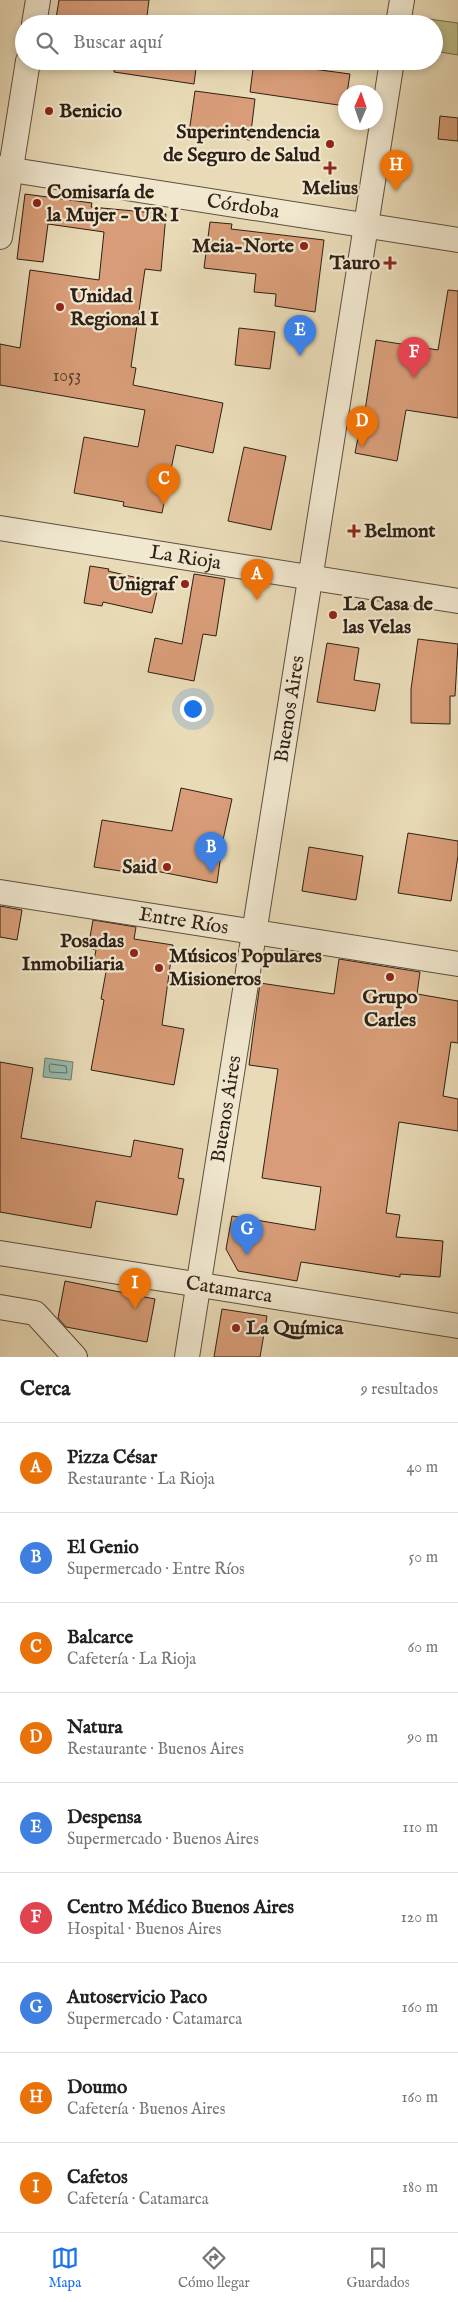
<!DOCTYPE html>
<html lang="es">
<meta charset="utf-8">
<style>
:root{--surface:#fff;--page:#f2f2f2;--text:#222;--muted:#767676;--line:#e0e0e0;--accent:#1a73e8}
body{margin:0;font-family:"IM FELL English",serif;background:var(--page);color:var(--text)}
.compass{position:absolute;left:338px;top:85px;width:45px;height:45px;border-radius:50%;background:var(--surface);box-shadow:0 2px 8px #0003;rotate:2deg}
.you{position:absolute;left:192px;top:708px;width:18px;height:18px;margin:-12px;border:4px solid #fff;border-radius:50%;background:#1a73e8;box-shadow:0 0 0 8px #1a73e833}
.badge{display:grid;place-items:center;width:32px;height:32px;border-radius:50%;background:var(--accent);color:#fff;font-size:16px;font-weight:700}
.pin{position:absolute;translate:-50% -41px;filter:drop-shadow(0 1px 2px #0008)}
.pin::after{content:'';position:absolute;top:26px;width:18px;height:15px;background:inherit;clip-path:polygon(0 0,100% 0,50% 100%)}
.list{margin:0;padding:0;list-style:none}
h2{display:flex;justify-content:space-between;align-items:center;height:65px;margin:0;padding:0 20px;font-size:21px}
h2 small{font-size:16px;font-weight:400;color:var(--muted)}
.list li{display:grid;grid-template-columns:32px 1fr auto;gap:15px;align-items:center;box-sizing:border-box;height:90px;padding:0 20px;border-top:1px solid var(--line)}
.list b{display:block;font-size:19px;white-space:nowrap}
.list p{margin:0;font-size:16px;white-space:nowrap;color:var(--muted)}
.list em{font-size:16px;font-style:normal;color:var(--muted)}
.icon{flex:none;width:28px;height:28px;fill:none;stroke:currentColor;stroke-width:2;stroke-linecap:round;stroke-linejoin:round}
.map{position:relative;flex:none;width:458px;height:1357px;overflow:hidden}
.search{position:absolute;background:var(--surface);box-shadow:0 2px 8px #0003;left:15px;right:15px;top:15px;height:55px;display:flex;align-items:center;gap:12px;box-sizing:border-box;padding:0 18px;border-radius:28px;color:var(--muted);font-size:19px}
.sheet{height:875px;background:var(--surface)}
nav{display:flex;justify-content:space-around;align-items:center;box-sizing:border-box;height:70px;border-top:1px solid var(--line);background:var(--surface);font-size:14px;color:var(--muted)}
nav a{display:grid;justify-items:center;gap:2px}
nav .on{color:var(--accent)}
.map>svg:first-child{display:block}
.green{fill:#bfbe89;stroke:#766f50}
.water{fill:#97bbad;stroke:#6d7d71}
.lines{fill:none;stroke-linecap:round;stroke-linejoin:round}
.shore{stroke:#626e62;stroke-width:1}
.building{fill:#d89d78;stroke:#2e2016}
.minor-casing{stroke:#5d4f3e;stroke-width:26}
.minor{stroke:#f1e8d0;stroke-width:24}
.poi-dot{fill:#8f2418;stroke:#f1e8d0;stroke-width:2}
.labels{text-anchor:middle;dominant-baseline:central;stroke-width:4.5;stroke-linejoin:round;paint-order:stroke}
.number-label{font-size:18px;fill:#583f2e}
.poi-label{font-size:20px;font-weight:bold;fill:#2e2016;stroke:#f1e8d0;text-anchor:start}
.street-label{font-size:20px;fill:#2e2016;stroke:#f1e8d0}
</style>
<div class="map">
<svg width="458" height="1357" viewBox="0 0 458 1357">
<rect width="100%" height="100%" fill="#e9dbb7"/>
<filter id="stains"><feTurbulence type="fractalNoise" baseFrequency=".004" numOctaves="4"/><feColorMatrix values="0 0 0 0 .2 0 0 0 0 .09 0 0 0 0 .02 0 0 0 .5 -.17"/></filter>
<radialGradient id="worn" r=".72"><stop offset=".6" stop-color="#630" stop-opacity="0"/><stop offset="1" stop-color="#630" stop-opacity=".3"/></radialGradient>
<!-- green -->
<polygon class="green" points="421,18 458,23 458,55 434,51 434,24 420,24"/>
<!-- water -->
<polygon class="water" points="45,1058 73,1062 71,1080 43,1077"/>
<g class="lines">
<!-- shore -->
<polygon class="shore" points="51,1064 66,1066 67,1073 50,1072 49,1066"/>
</g>
<!-- building -->
<g class="building">
<polygon points="59,0 149,0 146,24 55,24"/>
<polygon points="115,61 197,61 194,84 114,72"/>
<polygon points="254,61 350,74 345,106 250,92"/>
<polygon points="195,91 255,99 250,140 189,133"/>
<polygon points="440,116 458,118 458,141 438,139"/>
<polygon points="25,194 92,203 91,207 166,214 161,271 145,269 131,367 136,368 133,385 223,403 213,453 176,445 162,513 123,506 124,502 74,493 84,437 138,447 145,410 0,385 0,344 20,348 30,270 99,280 104,232 48,224 43,262 17,259"/>
<polygon points="210,222 232,224 231,229 324,240 315,312 275,306 276,294 254,292 256,274 204,268"/>
<polygon points="448,290 458,291 458,418 406,410 397,461 355,453 362,417 364,417 376,340 438,350"/>
<polygon points="239,328 275,332 270,369 235,365"/>
<polygon points="244,447 286,456 271,530 228,521"/>
<polygon points="90,566 109,569 108,571 159,583 152,613 103,602 102,606 84,603"/>
<polygon points="194,574 225,579 216,636 203,634 194,681 148,672 155,638 182,644"/>
<polygon points="418,639 458,644 455,696 450,696 450,724 411,723 411,689"/>
<polygon points="327,643 359,648 354,680 380,684 375,711 317,702"/>
<polygon points="181,788 232,799 223,840 217,883 135,867 134,873 94,867 102,820 172,831"/>
<polygon points="408,833 458,841 458,856 451,901 398,893"/>
<polygon points="309,847 363,856 356,900 302,891"/>
<polygon points="0,906 22,910 17,940 0,937"/>
<polygon points="93,920 136,927 134,939 173,945 162,1025 184,1029 174,1085 91,1070 104,1000 101,999 106,972 92,970 96,950 88,948"/>
<polygon points="339,959 420,972 417,994 458,1001 458,1043 451,1042 443,1096 458,1099 458,1131 399,1122 386,1213 400,1215 396,1237 443,1241 440,1277 400,1274 400,1277 301,1262 297,1281 238,1271 226,1249 232,1216 315,1230 321,1187 262,1178 278,1069 249,1065 260,983 334,994"/>
<polygon points="0,1062 33,1068 21,1138 131,1157 134,1140 183,1149 178,1178 184,1179 177,1215 96,1201 91,1228 0,1212"/>
<polygon points="65,1281 155,1299 147,1342 66,1327 58,1318"/>
<polygon points="222,1309 267,1316 260,1357 214,1357"/>
</g>
<g class="lines">
<defs>
<g id="minor">
<polyline points="34,24 38,0"/>
<polyline points="398,24 402,0"/>
<path id="s1" d="M 0,168 L 458,240"/>
<polyline points="0,237 28,61"/>
<path id="s2" d="M 0,528 L 458,601"/>
<path id="s3" d="M 0,892 L 458,964"/>
<path id="s4" d="M 0,1253 L 458,1326"/>
<polyline points="0,1307 35,1313 75,1357"/>
<path id="s5" d="M 187,1357 L 392,61"/>
</g>
</defs>
<!-- minor casing -->
<use href="#minor" class="minor-casing"/>
<!-- minor -->
<use href="#minor" class="minor"/>
</g>
<!-- markers -->
<g class="poi-dot">
<circle cx="49" cy="111" r="5"/>
<circle cx="330" cy="144" r="5"/>
<path d="M327.5 160.5h5v5h5v5h-5v5h-5v-5h-5v-5h5z"/>
<circle cx="37" cy="203" r="5"/>
<circle cx="304" cy="246" r="5"/>
<path d="M387.5 255.5h5v5h5v5h-5v5h-5v-5h-5v-5h5z"/>
<circle cx="60" cy="307" r="5"/>
<path d="M351.5 523.5h5v5h5v5h-5v5h-5v-5h-5v-5h5z"/>
<circle cx="185" cy="584" r="5"/>
<circle cx="333" cy="615" r="5"/>
<circle cx="167" cy="867" r="5"/>
<circle cx="134" cy="953" r="5"/>
<circle cx="159" cy="968" r="5"/>
<circle cx="390" cy="977" r="5"/>
<circle cx="236" cy="1328" r="5"/>
</g>
<g class="labels">
<!-- number labels -->
<g class="number-label">
<text x="67" y="376">1053</text>
</g>
<!-- poi labels -->
<g class="poi-label">
<text x="59" y="111">Benicio</text>
<text x="320" y="132" text-anchor="end">Superintendencia<tspan x="320" dy="23">de Seguro de Salud</tspan></text>
<text x="330" y="188" text-anchor="middle">Melius</text>
<text x="47" y="192">Comisaría de<tspan x="47" dy="23">la Mujer - UR I</tspan></text>
<text x="294" y="246" text-anchor="end">Meia-Norte</text>
<text x="380" y="263" text-anchor="end">Tauro</text>
<text x="70" y="296">Unidad<tspan x="70" dy="23">Regional I</tspan></text>
<text x="364" y="531">Belmont</text>
<text x="175" y="584" text-anchor="end">Unigraf</text>
<text x="343" y="604">La Casa de<tspan x="343" dy="23">las Velas</tspan></text>
<text x="157" y="867" text-anchor="end">Said</text>
<text x="124" y="941" text-anchor="end">Posadas<tspan x="124" dy="23">Inmobiliaria</tspan></text>
<text x="169" y="956">Músicos Populares<tspan x="169" dy="23">Misioneros</tspan></text>
<text x="390" y="997" text-anchor="middle">Grupo<tspan x="390" dy="23">Carles</tspan></text>
<text x="246" y="1328">La Química</text>
</g>
<!-- street labels -->
<g class="street-label">
<text stroke="none"><textPath href="#s1" startOffset="246">Córdoba</textPath></text>
<text stroke="none"><textPath href="#s2" startOffset="188">La Rioja</textPath></text>
<text stroke="none"><textPath href="#s5" startOffset="656">Buenos Aires</textPath></text>
<text stroke="none"><textPath href="#s3" startOffset="186">Entre Ríos</textPath></text>
<text stroke="none"><textPath href="#s5" startOffset="251">Buenos Aires</textPath></text>
<text stroke="none"><textPath href="#s4" startOffset="232">Catamarca</textPath></text>
</g>
</g>
<rect width="100%" height="100%" filter="url(#stains)"/>
<rect width="100%" height="100%" fill="url(#worn)"/>
</svg>
<svg class="compass" viewBox="-18 -18 36 36"><path d="M0-13l5 13h-10z" fill="#e53935"/><path d="M0 13l5-13h-10z" fill="#767676"/></svg>
<div class="you"></div>
<div class="pin badge" style="left:257px;top:600px;background:#e8710a">A</div>
<div class="pin badge" style="left:211px;top:873px;background:#3f7fe0">B</div>
<div class="pin badge" style="left:164px;top:505px;background:#e8710a">C</div>
<div class="pin badge" style="left:362px;top:447px;background:#e8710a">D</div>
<div class="pin badge" style="left:300px;top:356px;background:#3f7fe0">E</div>
<div class="pin badge" style="left:414px;top:378px;background:#e0444e">F</div>
<div class="pin badge" style="left:247px;top:1255px;background:#3f7fe0">G</div>
<div class="pin badge" style="left:396px;top:191px;background:#e8710a">H</div>
<div class="pin badge" style="left:135px;top:1309px;background:#e8710a">I</div>
<div class="search"><svg class="icon" aria-label="search" viewBox="0 0 24 24"><circle cx="10" cy="10" r="6"/><path d="M15 15l6 6"/></svg>Buscar aquí</div>
</div>
<section class="sheet">
<h2>Cerca<small>9 resultados</small></h2>
<ul class="list">
<li><span class="badge" style="background:#e8710a">A</span><div><b>Pizza César</b><p>Restaurante · La Rioja</p></div><em>40 m</em></li>
<li><span class="badge" style="background:#3f7fe0">B</span><div><b>El Genio</b><p>Supermercado · Entre Ríos</p></div><em>50 m</em></li>
<li><span class="badge" style="background:#e8710a">C</span><div><b>Balcarce</b><p>Cafetería · La Rioja</p></div><em>60 m</em></li>
<li><span class="badge" style="background:#e8710a">D</span><div><b>Natura</b><p>Restaurante · Buenos Aires</p></div><em>90 m</em></li>
<li><span class="badge" style="background:#3f7fe0">E</span><div><b>Despensa</b><p>Supermercado · Buenos Aires</p></div><em>110 m</em></li>
<li><span class="badge" style="background:#e0444e">F</span><div><b>Centro Médico Buenos Aires</b><p>Hospital · Buenos Aires</p></div><em>120 m</em></li>
<li><span class="badge" style="background:#3f7fe0">G</span><div><b>Autoservicio Paco</b><p>Supermercado · Catamarca</p></div><em>160 m</em></li>
<li><span class="badge" style="background:#e8710a">H</span><div><b>Doumo</b><p>Cafetería · Buenos Aires</p></div><em>160 m</em></li>
<li><span class="badge" style="background:#e8710a">I</span><div><b>Cafetos</b><p>Cafetería · Catamarca</p></div><em>180 m</em></li>
</ul>
</section>
<nav>
<a class="on"><svg class="icon" aria-label="map" viewBox="0 0 24 24"><path d="M3 6l6-2 6 2 6-2v14l-6 2-6-2-6 2zM9 4v14M15 6v14"/></svg>Mapa</a>
<a><svg class="icon" aria-label="directions" viewBox="0 0 24 24"><path d="M12 3l9 9-9 9-9-9zM9 14v-3h6M13 9l2 2-2 2"/></svg>Cómo llegar</a>
<a><svg class="icon" aria-label="saved" viewBox="0 0 24 24"><path d="M7 4h10v16l-5-4-5 4z"/></svg>Guardados</a>
</nav>
